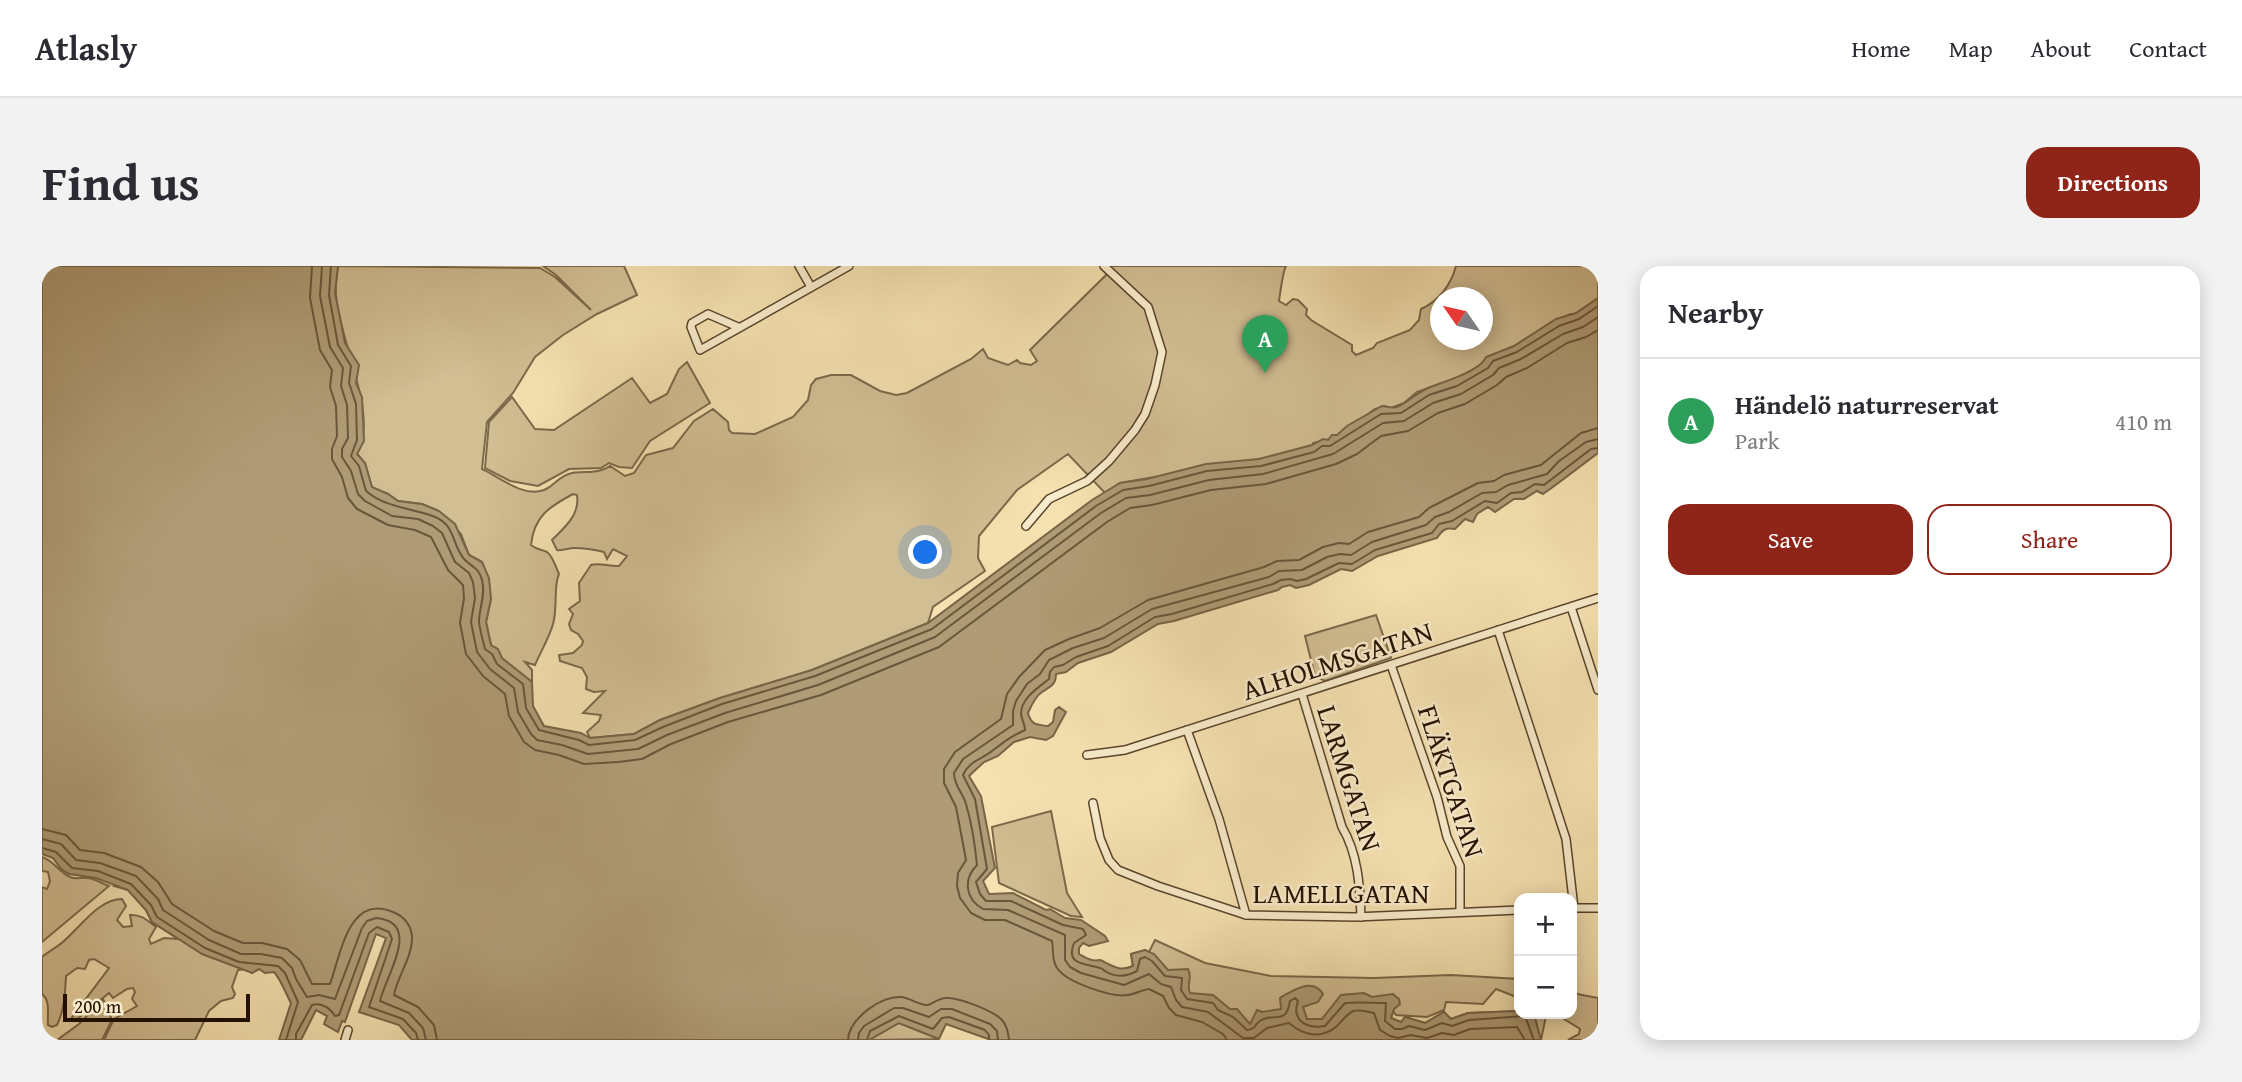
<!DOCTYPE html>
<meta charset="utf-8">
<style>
:root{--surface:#fff;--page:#f2f2f3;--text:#2b2b33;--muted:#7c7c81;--line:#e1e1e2;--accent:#8f2418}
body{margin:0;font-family:"Gentium Book Plus",serif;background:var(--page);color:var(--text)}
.controls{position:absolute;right:21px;bottom:21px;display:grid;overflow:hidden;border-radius:14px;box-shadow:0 4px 18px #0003}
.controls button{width:63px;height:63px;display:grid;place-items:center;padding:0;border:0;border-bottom:2px solid var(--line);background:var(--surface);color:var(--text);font:35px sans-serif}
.compass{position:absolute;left:1388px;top:21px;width:63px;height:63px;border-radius:50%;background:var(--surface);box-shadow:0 4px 18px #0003;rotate:304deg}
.scale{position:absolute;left:21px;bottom:18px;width:187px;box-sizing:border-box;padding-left:7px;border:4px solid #251100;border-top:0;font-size:19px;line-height:24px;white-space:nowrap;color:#251100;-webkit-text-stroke:5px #f9eccc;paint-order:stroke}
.you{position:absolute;left:884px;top:287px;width:24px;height:24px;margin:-18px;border:5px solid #fff;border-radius:50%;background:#1a73e8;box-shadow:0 0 0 10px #1a73e833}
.badge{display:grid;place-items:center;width:46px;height:46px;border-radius:50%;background:var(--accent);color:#fff;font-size:23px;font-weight:700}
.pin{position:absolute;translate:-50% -58px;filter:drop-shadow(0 2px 4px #0008)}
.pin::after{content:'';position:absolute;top:37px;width:24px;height:21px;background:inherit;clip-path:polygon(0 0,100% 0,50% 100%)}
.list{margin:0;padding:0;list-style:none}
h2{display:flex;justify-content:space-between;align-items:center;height:91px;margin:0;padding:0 28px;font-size:30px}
h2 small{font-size:23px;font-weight:400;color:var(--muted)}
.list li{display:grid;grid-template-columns:46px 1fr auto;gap:21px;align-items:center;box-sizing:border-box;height:126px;padding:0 28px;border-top:2px solid var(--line)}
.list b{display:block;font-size:26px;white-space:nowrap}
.list p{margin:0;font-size:23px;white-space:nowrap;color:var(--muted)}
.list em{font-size:23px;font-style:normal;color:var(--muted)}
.actions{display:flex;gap:14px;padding:21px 28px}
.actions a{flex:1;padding:16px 0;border:2px solid var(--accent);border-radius:21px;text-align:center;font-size:24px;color:var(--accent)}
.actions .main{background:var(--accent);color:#fff}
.map{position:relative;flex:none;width:1556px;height:774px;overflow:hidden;border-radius:21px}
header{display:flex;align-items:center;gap:42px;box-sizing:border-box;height:98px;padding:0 35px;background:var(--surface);border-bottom:2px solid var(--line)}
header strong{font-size:33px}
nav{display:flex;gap:38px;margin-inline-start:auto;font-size:24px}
.intro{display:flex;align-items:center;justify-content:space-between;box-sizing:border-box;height:168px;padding:0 42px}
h1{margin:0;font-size:49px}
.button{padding:18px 32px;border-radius:21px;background:var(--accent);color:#fff;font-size:24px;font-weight:700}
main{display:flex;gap:42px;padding:0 42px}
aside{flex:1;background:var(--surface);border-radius:21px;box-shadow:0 4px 18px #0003}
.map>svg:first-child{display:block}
.green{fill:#d2be93;stroke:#7c684a;stroke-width:2;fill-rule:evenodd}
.water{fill:#af9b75;stroke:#786446;stroke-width:2}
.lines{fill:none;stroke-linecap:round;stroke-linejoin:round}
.shore{stroke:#6a563a;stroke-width:2}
.minor-casing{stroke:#59452c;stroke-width:10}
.minor{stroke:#f9eccc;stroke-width:7}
.labels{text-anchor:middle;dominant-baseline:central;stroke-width:5;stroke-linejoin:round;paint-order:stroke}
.street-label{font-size:28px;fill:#251100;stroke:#f9eccc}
</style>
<header>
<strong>Atlasly</strong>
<nav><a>Home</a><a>Map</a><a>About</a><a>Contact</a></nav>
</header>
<div class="intro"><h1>Find us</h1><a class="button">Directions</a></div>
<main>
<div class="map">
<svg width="1556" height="774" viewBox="0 0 1556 774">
<rect width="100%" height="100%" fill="#f6e2b1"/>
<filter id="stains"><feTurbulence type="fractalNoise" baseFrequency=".00286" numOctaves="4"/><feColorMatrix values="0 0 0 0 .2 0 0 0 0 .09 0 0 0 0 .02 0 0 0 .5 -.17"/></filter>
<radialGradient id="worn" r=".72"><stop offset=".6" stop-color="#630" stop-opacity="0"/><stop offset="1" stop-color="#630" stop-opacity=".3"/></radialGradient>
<!-- green -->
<g class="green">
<path d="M 296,0 L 498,2 L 513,11 L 549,44 L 514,9 L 501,0 L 582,0 L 595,29 L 555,48 L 521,69 L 493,91 L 471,127 L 445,156 L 440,203 C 458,211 481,232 502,224 C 513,220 516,210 530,207 C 544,205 557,208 568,200 L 583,210 L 592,207 L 604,189 L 631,182 L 652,155 L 671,143 L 686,156 L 687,164 L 690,167 L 713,168 L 751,151 L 766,134 L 769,119 L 774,113 L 789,109 L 809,109 L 838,125 L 854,129 L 865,127 L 929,93 L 941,83 L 946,92 L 966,99 L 975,94 L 978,97 L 989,99 L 995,95 L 988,84 L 1065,8 L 1067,5 L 1066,0 L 1244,0 C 1241,5 1238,28 1237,35 L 1244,39 L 1251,33 L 1256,34 L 1265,43 L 1264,49 L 1269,54 L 1310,79 L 1310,85 L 1314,89 L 1331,82 L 1335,77 L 1368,64 L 1377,54 L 1379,43 C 1397,35 1409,19 1414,0 L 1556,0 L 1556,34 L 1535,48 L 1528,48 L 1412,114 L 1375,126 L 1362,137 L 1349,142 L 1343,140 L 1333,143 L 1293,172 L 1271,177 L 1271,179 L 1235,190 L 1078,217 L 1063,227 L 1026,188 L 975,224 L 937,270 L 936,292 L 943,305 L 891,341 L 886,357 L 770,404 L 678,432 L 618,454 L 592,468 L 548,472 L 545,466 L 557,455 L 559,449 L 541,447 L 563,425 L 552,426 L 544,423 L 545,411 L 540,402 L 518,395 L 517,389 L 531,387 L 540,379 L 541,375 L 536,368 L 529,364 L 527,358 L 531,348 L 527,343 L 538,335 L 537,317 L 549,299 C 558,296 567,301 577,300 L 585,290 L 571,283 L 565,293 L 562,286 C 554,284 541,282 532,282 C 526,282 522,285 515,284 L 510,274 C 523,261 538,249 535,229 L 531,228 C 507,241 492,250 489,279 C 495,284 499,283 505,286 C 511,290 514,302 517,308 C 511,321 516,342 511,358 C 508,370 498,387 493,399 L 483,396 L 490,404 L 490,416 L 459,392 L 449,379 L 444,356 L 449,333 L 440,296 L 427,289 L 419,268 L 397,245 L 380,238 L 356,235 L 346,228 L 330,222 L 323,197 L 315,188 C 338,151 296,72 294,28 C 293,19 295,9 296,0 ZM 1398,32 L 1440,32 L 1440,74 L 1398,74 Z"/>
<polygon points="645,96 668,137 608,175 590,202 577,201 567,197 559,202 527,203 496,220 468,215 443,202 447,156 470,131 493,163 512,164 590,112 608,137 625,128 637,103"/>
<polygon points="1334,349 1349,392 1283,415 1273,410 1263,370"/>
<polygon points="1009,545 1025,627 1040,651 1029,650 957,617 950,561"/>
<path d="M 0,591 C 12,595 16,605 28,611 C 35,614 38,611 45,612 C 52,612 61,618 67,620 L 0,676 L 0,621 L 5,623 L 8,615 L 6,606 L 0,605 Z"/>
<path d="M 81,613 L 217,703 L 210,707 L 204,703 L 196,704 L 190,721 L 193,728 L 191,732 L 179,735 L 167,745 L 153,774 L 62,774 L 72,753 L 95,740 L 90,733 L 93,726 L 91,722 L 85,723 L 71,732 L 67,727 L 33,755 L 28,754 L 67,702 L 52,693 L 47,694 L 43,703 L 35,702 L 24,710 C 23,727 23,742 15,759 L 10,761 L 6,759 C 5,748 9,735 0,728 L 0,691 C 7,685 16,681 23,674 C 39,660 57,633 80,633 L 84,640 L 75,654 L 81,661 L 90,660 L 88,649 C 99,648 106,655 114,661 L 107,673 L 109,678 L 122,672 L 136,673 L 110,656 L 104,644 L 86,624 L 72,620 Z"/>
<polygon points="1113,674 1163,697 1229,710 1332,712 1409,709 1477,713 1477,732 1454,723 1441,738 1404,736 1402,744 1385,751 1354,749 1351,745 1349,752 1359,757 1363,751 1383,757 1402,746 1409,753 1426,747 1477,745 1477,748 1504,748 1504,750 1499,774 1229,774 1074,702 1082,704 1091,700 1089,688 1103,684 1107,686"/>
<polygon points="1530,727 1556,732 1556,774 1526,774 1537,768 1538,763 1514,748 1530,748"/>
<polygon points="61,733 70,754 60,774 15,774 37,758"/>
<polygon points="857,757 897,773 827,774"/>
</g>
<!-- water -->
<path class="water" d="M 0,0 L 296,0 L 293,27 L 303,77 L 317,99 L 314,117 L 320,131 L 322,175 L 315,188 L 323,197 L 330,221 L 346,228 L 356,235 L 380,238 L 397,245 L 413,258 L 427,289 L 440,296 L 447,312 L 449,333 L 444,356 L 449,379 L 456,383 L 460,392 L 490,416 L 491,440 L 502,460 L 539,467 L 548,472 L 592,468 L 618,454 L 678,432 L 770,404 L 886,357 L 1050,234 L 1078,217 L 1105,213 L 1164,198 L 1217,193 L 1270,179 L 1281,173 L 1286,174 L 1290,169 L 1295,169 L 1305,160 L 1340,140 C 1346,141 1351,143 1357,140 C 1367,135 1375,127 1386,122 C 1400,116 1438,106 1444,91 L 1472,80 L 1514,53 L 1534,47 L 1556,32 L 1556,187 C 1537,201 1520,215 1501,228 L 1495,225 L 1482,233 L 1472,233 L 1453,246 L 1446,241 L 1435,248 L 1431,256 L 1423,253 L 1413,263 C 1404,261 1400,264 1395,272 L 1336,290 L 1310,305 L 1299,303 L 1267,319 L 1254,322 L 1248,319 L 1240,321 L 1236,324 L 1132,355 L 1116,358 L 1069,386 L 1036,397 L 1024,406 L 1014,408 C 1014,419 1009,420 1000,426 C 994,430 989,440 986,447 C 989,459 995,459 1006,460 L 1011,456 L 1013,444 L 1017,441 L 1024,446 L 1011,470 L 1004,474 L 988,471 L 972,476 L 956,490 L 942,496 L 927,510 L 939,530 L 953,602 L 941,615 L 947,628 L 971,627 L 1004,644 L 1008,643 L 1023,652 L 1039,654 L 1063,670 L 1066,675 L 1047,680 L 1041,677 L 1037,682 L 1037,688 C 1044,692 1050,696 1058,694 C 1071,700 1077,706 1091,700 L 1089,688 L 1103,684 L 1112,688 L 1126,704 L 1146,703 C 1151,711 1144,719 1148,727 L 1171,729 L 1188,743 L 1195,743 L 1208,758 L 1215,744 L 1220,746 L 1239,743 L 1238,732 L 1241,730 C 1254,723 1271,712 1281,728 L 1276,736 L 1261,741 L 1265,753 L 1280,753 L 1299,729 L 1322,727 L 1330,731 L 1351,728 L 1357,733 L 1358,738 L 1352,743 L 1349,752 L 1359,756 L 1363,751 L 1383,757 L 1402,746 L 1409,753 L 1426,747 L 1477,745 L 1477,748 L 1492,748 L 1499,774 L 949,774 L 904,758 L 897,773 L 857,757 L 827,774 L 370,774 L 357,759 L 317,746 L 344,672 L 334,668 L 303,756 L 300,755 L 296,766 L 282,758 L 285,750 L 274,744 L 259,774 L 237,774 L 249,737 C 244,728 238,712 232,706 L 223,707 L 217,703 L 210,707 L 160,688 L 118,661 L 110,656 L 104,644 L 86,624 L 54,612 L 27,608 L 19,603 L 11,592 L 0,588 Z"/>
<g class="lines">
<!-- shore -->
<g class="shore">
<polyline points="270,0 268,32 278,84 290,104 288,121 294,140 295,170 290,183 290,193 300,211 306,232 315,243 346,259 373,264 389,271 406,304 421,319 422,332 418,357 424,388 441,410 463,428 467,450 482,476 493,484 517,489 542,498 576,496 600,493 629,478 686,456 779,429 897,381 1065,256 1088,242 1110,239 1169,224 1224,218 1294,198 1315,188 1339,170 1366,165 1396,147 1423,138 1455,119 1464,111 1485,102 1525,77 1544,71 1556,64"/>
<polyline points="280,0 278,30 288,81 301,102 299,120 305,139 306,172 300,183 300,191 309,205 316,228 323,235 350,250 376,253 391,260 400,267 413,296 427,307 431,316 433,332 429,356 435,386 448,403 472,422 476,446 489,468 495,474 520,479 546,488 596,483 625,469 683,447 776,419 893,371 1059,247 1084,232 1108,229 1167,214 1221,208 1291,188 1341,157 1362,155 1391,137 1419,128 1451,109 1457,102 1479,93 1521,68 1541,61 1556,51"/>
<path d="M 289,0 L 287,29 L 296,79 L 309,100 L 307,117 L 314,138 L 315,174 L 309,190 L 317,200 L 324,225 C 344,242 370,242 393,251 C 414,259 410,281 423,294 C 430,301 437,302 440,314 C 444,329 437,342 437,356 C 438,365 441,375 443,383 L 450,388 L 455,398 L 481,418 L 484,442 L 497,464 L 537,474 L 547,479 L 593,474 L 621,461 L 680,438 L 773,410 L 890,363 L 1054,240 L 1081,224 L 1107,220 L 1165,205 L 1219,200 L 1272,186 L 1280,180 L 1288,180 L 1339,148 L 1359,147 L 1387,129 L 1415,120 L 1446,102 L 1451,95 L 1475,86 L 1517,60 L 1537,53 L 1556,40"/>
<path d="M 0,563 L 24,569 L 38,584 L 62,587 L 99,601 L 116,616 L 130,638 L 172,665 L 201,677 L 220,677 L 245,683 L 258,694 L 270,718 L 288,718 C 299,688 307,625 353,647 C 363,651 370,661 370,672 C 370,692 355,711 352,729 L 376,741 L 392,759 L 395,774"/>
<path d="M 0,573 L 19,578 L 34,594 L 58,597 L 94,610 L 116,633 L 121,644 L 167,674 L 199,688 L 219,688 L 240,692 L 250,702 L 254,713 L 265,731 L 277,729 L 293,733 L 320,662 L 325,655 L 334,652 C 381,656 344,709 338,735 L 367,747 L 381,762 L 384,774"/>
<polyline points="0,582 14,586 30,602 56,605 89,618 109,639 115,651 163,682 197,696 236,700 243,707 256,736 244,774"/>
<path d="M 254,774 L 254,768 L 270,739 C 279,736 288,742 293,750 L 297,749 L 327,667 L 335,661 L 347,666 L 350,673 L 327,741 L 361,753 L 374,767 L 376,774"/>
<path d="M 806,774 C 807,753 839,729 860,731 C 868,732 878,740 886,739 C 893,737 897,731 906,732 C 918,732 952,745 960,754 C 965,760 966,766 967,774"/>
<polyline points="816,774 817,767 822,760 852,742 861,742 887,751 899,743 910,743 948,758 955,765 956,774"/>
<polyline points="825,774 828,765 857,750 891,763 900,752 907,751 943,764 947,769 947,774"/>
<path d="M 1185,774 L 1181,768 L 1160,756 L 1134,749 L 1127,742 L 1121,730 L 1107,723 C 1100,724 1093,728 1086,729 C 1070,732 1024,716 1015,702 C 1009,693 1012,684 1010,675 L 963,654 L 943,654 L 929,647 L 918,632 L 915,620 L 916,607 L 924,594 L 914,541 L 902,517 L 902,503 L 913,486 L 959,453 L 965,428 L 977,411 L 1003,384 L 1027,373 L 1058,362 L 1106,334 L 1222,301 L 1235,295 L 1257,294 L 1281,281 L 1297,277 L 1307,278 L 1326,266 L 1377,251 L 1387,242 L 1436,217 L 1452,215 L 1462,209 L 1499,199 L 1539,167 L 1556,162"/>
<path d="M 1483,774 L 1475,761 L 1428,763 L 1412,769 L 1400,767 L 1385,772 L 1369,769 L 1356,772 L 1348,770 L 1338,764 L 1332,747 C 1325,746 1318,743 1311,745 C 1305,748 1299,756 1295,760 C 1279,774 1261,769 1247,757 L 1225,762 L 1212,772 L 1201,772 L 1166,746 L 1140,741 L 1134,734 L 1129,721 L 1119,718 L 1107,708 L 1082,719 L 1039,707 L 1028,701 L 1023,694 L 1023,669 L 966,644 L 941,643 C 923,633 921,613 935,599 C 933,579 930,558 924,538 C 921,527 912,520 912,507 L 921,493 L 971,459 L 971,445 L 974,435 L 985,418 L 998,408 L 1007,394 L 1031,382 L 1062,372 L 1110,343 L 1227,311 L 1237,305 L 1260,304 L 1285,291 L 1298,288 L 1309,289 L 1330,276 L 1384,259 L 1393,251 L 1407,246 L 1440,227 L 1454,226 L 1466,219 L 1505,208 L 1517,195 L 1544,176 L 1556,173"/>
<path d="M 1492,774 L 1483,750 L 1427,754 L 1410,760 L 1400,757 L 1383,764 L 1367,760 L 1360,763 L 1353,763 L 1343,755 L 1344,737 C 1330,737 1317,736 1303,737 L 1283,760 C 1265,763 1249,755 1256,735 L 1253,732 L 1248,735 C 1244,761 1232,745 1218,755 C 1212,759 1214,763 1205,764 L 1191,751 L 1176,744 L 1171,737 L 1145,733 L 1139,724 L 1140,712 L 1123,710 L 1110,695 L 1103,691 L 1098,693 L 1095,705 C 1084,711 1074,712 1063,705 C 1061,704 1060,702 1058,702 C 1044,697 1023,700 1032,677 L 1044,669 L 1041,663 L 1021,659 L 969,635 L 944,635 L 938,628 L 934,616 L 945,603 L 933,533 L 921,509 C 927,495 940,493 950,485 C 963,475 968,471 983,464 C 983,459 980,454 979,448 C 979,432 996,422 1007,413 L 1008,406 L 1012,401 L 1021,399 L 1034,391 L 1066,380 L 1113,351 L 1130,348 L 1231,318 L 1239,314 L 1248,313 L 1255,315 L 1264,313 L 1297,297 L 1310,298 L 1333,284 L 1390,267 L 1397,258 L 1410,255 L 1443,235 L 1455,237 L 1469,227 L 1480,226 L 1493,218 L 1502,219 L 1549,183 L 1556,182"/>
</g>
<defs>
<g id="minor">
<polyline points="757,0 769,21"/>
<polyline points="696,61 666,48 650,57 649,61 658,84 807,0"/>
<polyline points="984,260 1007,233 1045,215 1067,195 1093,164 1103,148 1113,119 1120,86 1106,41 1062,0"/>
<polyline points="1529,341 1556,424"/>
<polyline points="1456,364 1524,573 1532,642"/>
<polyline points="1349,399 1395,531 1405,571 1418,600 1418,646"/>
<path d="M 1260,428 L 1300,561 C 1316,588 1318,620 1319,651"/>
<polyline points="1145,464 1177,553 1204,649"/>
<polyline points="1045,489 1083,484 1556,332"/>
<polyline points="1051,537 1058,572 1067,594 1076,604 1116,620 1204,649 1313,651 1477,644"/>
<polyline points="1530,642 1556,642"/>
<polyline points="303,774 306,764"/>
</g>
</defs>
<!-- minor casing -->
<use href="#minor" class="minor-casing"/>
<!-- minor -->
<use href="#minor" class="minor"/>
</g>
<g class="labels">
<!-- street labels -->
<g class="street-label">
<text transform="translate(1295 394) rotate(-18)">ALHOLMSGATAN</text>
<text transform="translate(1308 512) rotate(72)">LARMGATAN</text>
<text transform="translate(1410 515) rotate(72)">FLÄKTGATAN</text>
<text x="1299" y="626">LAMELLGATAN</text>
</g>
</g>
<rect width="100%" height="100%" filter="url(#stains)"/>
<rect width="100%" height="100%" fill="url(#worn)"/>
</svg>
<div class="controls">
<button>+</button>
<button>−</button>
</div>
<svg class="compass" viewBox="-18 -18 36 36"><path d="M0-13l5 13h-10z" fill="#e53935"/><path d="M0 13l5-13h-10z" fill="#7c7c81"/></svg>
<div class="scale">200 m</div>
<div class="you"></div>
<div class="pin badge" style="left:1223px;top:107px;background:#2e9e5b">A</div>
</div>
<aside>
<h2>Nearby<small></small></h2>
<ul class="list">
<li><span class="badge" style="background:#2e9e5b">A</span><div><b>Händelö naturreservat</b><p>Park</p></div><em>410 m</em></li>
</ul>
<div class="actions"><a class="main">Save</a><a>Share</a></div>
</aside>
</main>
